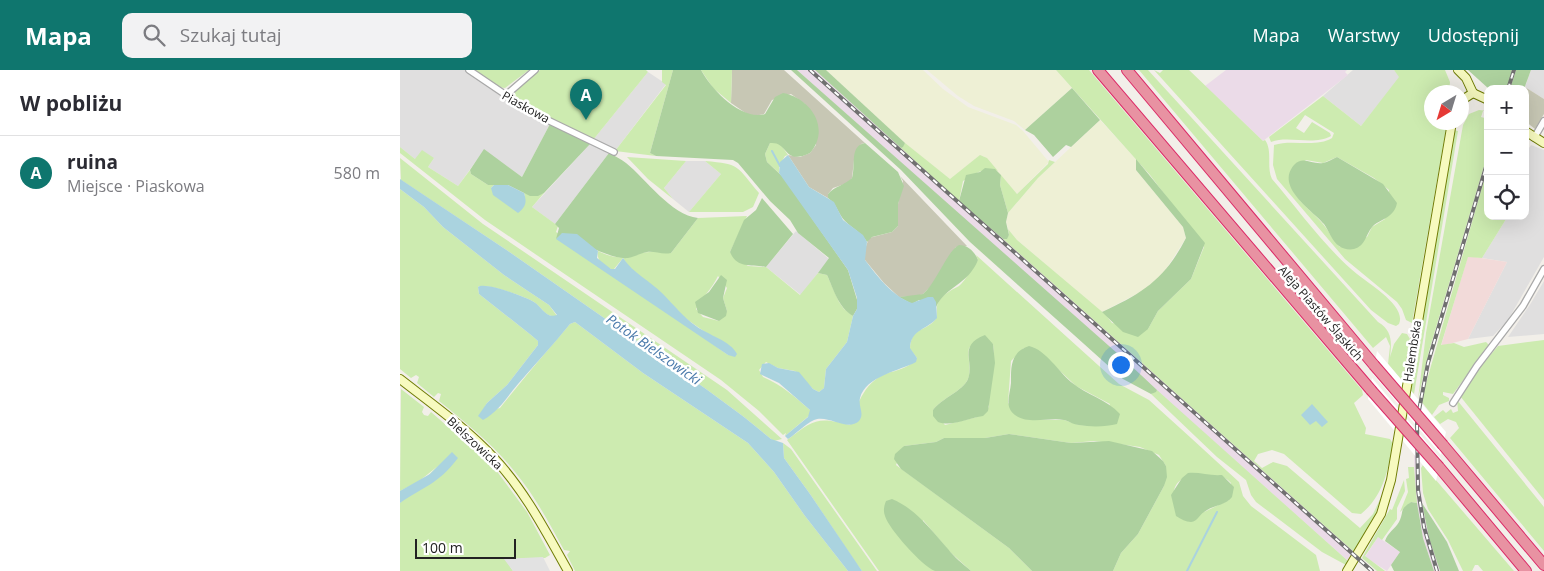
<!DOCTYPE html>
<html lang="pl">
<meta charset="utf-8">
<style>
:root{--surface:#fff;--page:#f2f2f3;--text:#2b2b33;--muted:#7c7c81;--line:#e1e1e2;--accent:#0f766e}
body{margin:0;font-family:"Open Sans",sans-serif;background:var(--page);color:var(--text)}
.controls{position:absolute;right:15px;top:15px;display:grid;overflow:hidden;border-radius:10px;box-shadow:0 5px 20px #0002}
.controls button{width:45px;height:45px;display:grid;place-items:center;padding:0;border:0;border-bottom:1px solid var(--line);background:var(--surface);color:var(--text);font:25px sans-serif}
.compass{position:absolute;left:1024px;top:15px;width:45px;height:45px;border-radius:50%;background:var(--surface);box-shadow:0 5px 20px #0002;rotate:218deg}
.scale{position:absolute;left:15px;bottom:12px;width:101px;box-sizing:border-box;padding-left:5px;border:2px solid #222;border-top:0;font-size:14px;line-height:18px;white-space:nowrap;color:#222;-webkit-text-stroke:4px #fff;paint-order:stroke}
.you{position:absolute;left:720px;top:294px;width:18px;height:18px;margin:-12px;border:4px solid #fff;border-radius:50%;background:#1a73e8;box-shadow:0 0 0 8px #1a73e833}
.badge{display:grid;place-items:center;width:32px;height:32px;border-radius:50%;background:var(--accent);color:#fff;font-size:16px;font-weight:700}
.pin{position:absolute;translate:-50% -41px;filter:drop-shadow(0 1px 2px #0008)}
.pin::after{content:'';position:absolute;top:26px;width:18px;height:15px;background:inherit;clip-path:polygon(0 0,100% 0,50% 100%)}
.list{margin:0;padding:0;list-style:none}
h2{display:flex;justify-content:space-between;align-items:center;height:65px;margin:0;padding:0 20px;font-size:21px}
h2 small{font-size:16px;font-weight:400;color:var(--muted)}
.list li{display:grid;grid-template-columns:32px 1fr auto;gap:15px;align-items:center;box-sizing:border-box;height:75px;padding:0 20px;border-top:1px solid var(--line)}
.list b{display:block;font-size:19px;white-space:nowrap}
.list p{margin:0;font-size:16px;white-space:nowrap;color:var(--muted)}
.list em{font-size:16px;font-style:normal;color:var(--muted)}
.icon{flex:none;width:28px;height:28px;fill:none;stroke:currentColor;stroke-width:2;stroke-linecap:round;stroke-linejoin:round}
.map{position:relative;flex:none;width:1144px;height:501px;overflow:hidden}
header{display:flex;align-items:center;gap:30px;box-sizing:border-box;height:70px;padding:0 25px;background:var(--accent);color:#fff}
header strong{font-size:24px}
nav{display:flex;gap:28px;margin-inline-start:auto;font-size:18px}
.search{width:350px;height:45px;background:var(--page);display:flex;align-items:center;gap:12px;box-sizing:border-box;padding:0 18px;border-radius:10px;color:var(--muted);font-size:19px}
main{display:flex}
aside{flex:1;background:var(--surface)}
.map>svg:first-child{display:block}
.residential{fill:#e0dfdf}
.commercial{fill:#f2dad9}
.industrial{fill:#ebdbe8}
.construction{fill:#c7c7b4}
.farmland{fill:#eef0d5}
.grass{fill:#cdebb0;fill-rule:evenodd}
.forest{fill:#add19e}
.parking{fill:#e2e2e2}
.water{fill:#aad3df}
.pier{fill:#fff}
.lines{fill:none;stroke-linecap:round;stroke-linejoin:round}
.stream{stroke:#aad3df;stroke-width:2}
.street-casing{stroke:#a9a9a9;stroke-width:8}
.secondary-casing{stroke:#707d05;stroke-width:10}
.highway-casing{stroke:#dc2a67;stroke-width:12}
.street{stroke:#fff;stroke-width:5.5}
.secondary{stroke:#f7fabf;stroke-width:8}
.highway{stroke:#e892a2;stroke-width:10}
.rail-casing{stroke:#707070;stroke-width:4}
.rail{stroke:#fff;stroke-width:2;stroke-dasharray:5.5;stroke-linecap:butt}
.highway-bridge-casing{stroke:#dc2a67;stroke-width:12;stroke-linecap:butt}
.highway-bridge{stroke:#e892a2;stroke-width:10}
.labels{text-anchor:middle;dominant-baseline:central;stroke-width:5;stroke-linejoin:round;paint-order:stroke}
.street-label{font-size:12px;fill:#222;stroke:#fff}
.water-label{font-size:14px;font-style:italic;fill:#4a7aab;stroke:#fff}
</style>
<header>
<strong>Mapa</strong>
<div class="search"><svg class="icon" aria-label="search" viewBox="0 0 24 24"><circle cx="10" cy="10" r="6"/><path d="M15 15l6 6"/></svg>Szukaj tutaj</div>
<nav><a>Mapa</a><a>Warstwy</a><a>Udostępnij</a></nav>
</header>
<main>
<aside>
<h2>W pobliżu<small></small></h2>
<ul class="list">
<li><span class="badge">A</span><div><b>ruina</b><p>Miejsce · Piaskowa</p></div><em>580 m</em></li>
</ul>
</aside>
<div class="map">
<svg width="1144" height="501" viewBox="0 0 1144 501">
<rect width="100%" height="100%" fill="#f2efe9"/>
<!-- residential -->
<g class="residential">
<polygon points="0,0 64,0 112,34 150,54 122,107 84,80 58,116 28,97 34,88 15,89 0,77"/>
<polygon points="953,0 994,0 1000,7 961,56 923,26"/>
<polygon points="1131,0 1144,0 1144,29 1125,17"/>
<polygon points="248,2 266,14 215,81 193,70"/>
<polygon points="191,73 209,83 155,154 132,137"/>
<polygon points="1131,75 1144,80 1144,187 1108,250 1093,266 1068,269 1107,192 1082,188 1108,146 1125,146 1125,84"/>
<polygon points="286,91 305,91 321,104 289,142 273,129 264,118"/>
<polygon points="396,161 429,189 401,225 366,197"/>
<polygon points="1144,211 1144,264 1108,267 1131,233"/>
</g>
<!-- commercial -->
<polygon class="commercial" points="1068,186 1107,192 1068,269 1041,276"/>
<!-- industrial -->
<g class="industrial">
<polygon points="397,0 415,0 954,482 948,491"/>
<polygon points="826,0 947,0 945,2 948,5 863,71 805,16"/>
<polygon points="1014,384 1018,389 1024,447 1040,501 1034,501 1023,468 1015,423"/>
<polygon points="978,467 1000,482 987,501 965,487"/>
</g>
<!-- construction -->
<g class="construction">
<polygon points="332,0 384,0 465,73 461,74 454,90 452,108 448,113 433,118 428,124 428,128 409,117 388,85 400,87 410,83 416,75 405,34 391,24 372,30 364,44 354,46 347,44 331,33"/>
<polygon points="1125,17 1144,29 1144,44 1135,59 1125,51"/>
<polygon points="500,106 567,176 556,177 533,214 523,224 517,226 499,227 484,213 465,190 464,182 469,168 492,162 498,156 498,134 503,111"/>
</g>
<!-- farmland -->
<g class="farmland">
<polygon points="426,0 523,0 543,19 568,37 616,55 623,61 649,92 617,124 583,86 550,109 514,82"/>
<polygon points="527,0 656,0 672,18 625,60 614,51 574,36 558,26"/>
<polygon points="700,50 736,89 736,100 783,157 786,168 761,207 746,219 702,242 617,170 608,159 606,152 608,143 638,108"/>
</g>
<!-- grass -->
<g class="grass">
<polygon points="74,0 129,0 105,18 97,17"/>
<polygon points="140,0 246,0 248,2 193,70 132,40 114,27 114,21"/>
<polygon points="262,0 273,0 250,83 256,86 215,81 266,15 262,12"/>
<polygon points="301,0 332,0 331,33 313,18"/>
<path d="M 656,0 L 689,0 L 962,320 L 963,325 L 954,333 L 966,358 L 965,364 L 990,369 L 993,374 C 988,401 983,426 961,444 L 952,443 L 884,384 L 872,380 L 858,384 L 854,391 L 862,398 L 873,392 L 887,396 L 960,458 L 973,444 L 981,427 L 975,446 L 954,482 L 603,169 L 606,169 L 609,165 L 608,159 L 617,170 L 706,245 L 712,253 L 748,259 L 758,241 L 791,209 L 804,177 L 750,105 Z"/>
<path d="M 739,0 L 748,0 L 978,252 C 992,260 992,272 990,287 L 994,274 L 1002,263 L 1007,264 L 1010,269 L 1003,312 L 988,294 L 990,276 L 986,267 L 973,278 Z"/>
<path d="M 754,0 L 760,3 L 763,0 L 789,0 L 863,71 L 865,70 C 873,81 866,97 872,109 C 897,138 928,181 957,204 C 969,214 1007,236 999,254 L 996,256 L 988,253 L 971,240 Z"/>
<path d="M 994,0 L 1045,0 L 1050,12 L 1049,22 L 1032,22 L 1032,52 L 1042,53 L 1042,56 L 1046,59 L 1012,253 L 1006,250 L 1002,239 L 997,232 L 945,189 L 877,109 L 873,95 L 874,75 C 892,69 916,78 932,68 L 934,63 L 905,45 L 896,58 L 904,63 L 912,52 L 930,63 L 931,66 C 913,76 889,65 871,72 L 869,67 L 923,26 L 961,56 L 999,7 ZM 937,87 L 974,108 L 989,120 L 985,149 L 972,157 L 967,167 L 940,177 C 933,170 929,161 923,154 C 910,138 890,128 890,105 L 906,90 L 923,93 Z"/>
<polygon points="1079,40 1088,41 1083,41 1081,47 1088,49 1088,83 1029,281 1018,329 1026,263 1063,55 1069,44"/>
<polygon points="1054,60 1058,61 1014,324 1009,319"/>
<polygon points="376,72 381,75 388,85 385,86 379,96 379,103 367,92 365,84 370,73"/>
<path d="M 505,73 L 550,109 L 580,85 L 587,88 L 598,101 C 586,95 573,105 563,111 L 559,131 L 501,78 Z"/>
<path d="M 0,77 L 15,89 L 22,80 L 34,88 L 28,97 L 58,116 L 70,100 L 71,104 L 88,115 L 94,115 L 91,118 L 125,127 L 124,123 L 134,126 L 144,123 L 132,137 L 158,156 L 156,162 L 328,285 L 331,277 L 305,262 L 285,248 L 262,224 L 229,197 L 223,188 L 214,199 L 211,199 C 203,196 196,190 198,181 C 225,194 226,183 250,182 C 257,181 264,182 271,183 L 298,148 L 347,146 L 330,182 L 348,196 L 366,197 L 400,225 L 418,203 L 427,205 L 439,232 L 444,239 L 453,246 L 447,272 L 426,299 L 424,318 L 419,322 L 413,319 L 395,301 L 378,298 L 366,292 L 359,300 L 363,307 C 382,315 395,327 410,340 L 410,345 L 385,366 L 386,363 L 383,365 L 359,341 L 321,310 L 85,150 L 0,83 ZM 318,206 L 327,218 L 323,228 L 327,241 L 319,251 L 303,247 L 296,239 C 303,226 312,219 318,206 Z"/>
<polygon points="227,87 286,91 264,118 273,129 248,109"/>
<polygon points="0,88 83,154 327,320 382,369 374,371 371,369 344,347 306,319 108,181 1,110"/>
<polygon points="649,90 655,92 638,108 608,143 600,115 601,105 617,124 648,94"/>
<path d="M 305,91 C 341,94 336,96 359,123 L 353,137 L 343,142 L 289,142 L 321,104 Z"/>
<polygon points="1088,96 1088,146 1108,146 1082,188 1068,187 1041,275 1054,273 1064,277 1086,272 1089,275 1053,324 1043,322 1043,325 1049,328 1049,331 1039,335 1032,345 1021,331"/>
<polygon points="226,109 231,111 234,124 226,130 221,126 217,118 221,110"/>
<path d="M 0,119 L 24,137 L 43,157 L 104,205 L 149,235 L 157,246 C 145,248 142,237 134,232 C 126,227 84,212 78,217 L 79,224 L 131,265 L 138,271 L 138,275 L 107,315 L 87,333 L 82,342 L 100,338 C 123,309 146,282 170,254 L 175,252 L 243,303 L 348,373 L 374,402 L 405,446 L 448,501 L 175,501 L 167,485 L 170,481 L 164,480 C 149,453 135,426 115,402 C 93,374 66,353 39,331 L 41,324 L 38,323 L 34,327 L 17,313 L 19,307 L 16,305 L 11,308 L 0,299 Z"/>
<path d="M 576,185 L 719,314 L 749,330 L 791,368 L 839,412 L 843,426 L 851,436 L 916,485 L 920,501 L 713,501 L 721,483 L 738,464 L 764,416 L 766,396 L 759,385 L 740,377 L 719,374 L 694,371 L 671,373 L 609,364 L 585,368 L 544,368 L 536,372 L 504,376 L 496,395 L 609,478 L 632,501 L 571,501 L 549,481 L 523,450 L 520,489 L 536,501 L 479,501 L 387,370 C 413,350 417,346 450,355 C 458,333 465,309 491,302 C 500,300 511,296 517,288 L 510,279 C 511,257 524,262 534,251 C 539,246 535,239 538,233 C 544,223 550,221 559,216 C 566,210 572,198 578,190 ZM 579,268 L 593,274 C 596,296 587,315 589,337 L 577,347 L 545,355 L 533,340 C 542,328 563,321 568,309 C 572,299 567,288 569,278 ZM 624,278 L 641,283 L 676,316 L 710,334 L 703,356 L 679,355 L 664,350 L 630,350 L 608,333 L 611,291 ZM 797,403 C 801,404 805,406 809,406 C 819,408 823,404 831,413 L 829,430 L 804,442 L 775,440 C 772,416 773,411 797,403 Z"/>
<polygon points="1144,270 1144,430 1060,326 1074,304 1098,276"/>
<polygon points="1,319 24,337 22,342 24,345 28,346 31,342 93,396 127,442 150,485 145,488 105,489 113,501 0,501 0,433 38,396 18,412 0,421"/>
<polygon points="757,320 948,491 946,495 922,482 856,432 851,425 846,410 817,387 751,324"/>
<polygon points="1057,330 1144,437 1144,481 1050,368 1059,358 1056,352 1048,349 1040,354 1034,347 1043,340 1046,343 1051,339 1053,343 1058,341"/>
<polygon points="383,373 391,379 477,501 462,501 456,493 410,424 384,388"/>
<polygon points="1023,395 1114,501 1083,501 1078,495 1075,495 1072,501 1063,501 1048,470 1028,439 1023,423 1021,398"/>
<polygon points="1008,397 1014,397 1017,433 1011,432 1000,442 1008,422 1006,409 1009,408"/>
<polygon points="1004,410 1005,421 997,438 997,449 982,470 978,467 965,486 985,501 977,501 962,488 990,439 992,440"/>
</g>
<!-- forest -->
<g class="forest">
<path d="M 273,0 L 301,0 C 311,19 341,51 365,44 L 375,27 L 383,23 C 411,28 431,59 410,83 C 383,96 389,71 370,73 L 365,84 L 367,92 L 383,107 L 448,200 L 458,233 L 457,239 L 453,246 C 438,237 434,220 427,205 L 418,203 L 429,188 L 398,163 L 390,150 L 370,131 L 338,93 L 333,90 L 256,86 L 250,83 Z"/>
<polygon points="391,0 397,0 726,291 757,320 756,322 751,324 723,309 674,265 570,172 501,100"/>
<polygon points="415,0 426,0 505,73 503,77 501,78"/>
<polygon points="1068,0 1112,0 1107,19 1089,19"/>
<polygon points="1116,0 1131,0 1124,19 1110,19"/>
<polygon points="672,18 700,50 671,77 666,75 653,87 634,65 625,60"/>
<polygon points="150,54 191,73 144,123 138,126 130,126 108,115 88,115 71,104 70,100 84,79 122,107"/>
<path d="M 465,73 L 498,102 L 504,116 L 498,134 L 498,156 L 492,162 L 472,167 L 467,172 C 461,162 453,159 445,151 C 438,144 437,134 428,128 L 428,124 C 435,116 445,115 452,108 C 456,96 449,76 465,73 Z"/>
<path d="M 209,83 C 215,86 221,89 226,93 C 246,109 271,145 298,148 L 271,183 C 262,185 255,181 247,182 C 240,183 235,187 228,188 C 211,190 179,171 162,164 L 156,169 L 159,158 L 155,154 Z"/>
<path d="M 937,87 L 983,114 L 997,133 C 994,148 982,148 973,156 C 966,163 966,176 954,179 C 949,180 943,179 939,176 C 932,171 929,161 924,154 C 912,140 875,117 894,95 C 903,85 912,95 923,93 C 928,92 932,89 937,87 Z"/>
<path d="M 736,89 L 805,173 L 791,209 L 758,241 L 748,259 L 738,267 L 723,262 L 702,242 C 743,223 765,209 786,168 L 783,157 L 736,100 Z"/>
<polygon points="585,98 595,99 601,105 600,115 608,143 606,152 609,165 607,169 603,169 559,131 566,105 580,102"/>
<path d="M 362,128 L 393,164 L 366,197 C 351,194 337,199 330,182 L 344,150 L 356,140 Z"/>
<path d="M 559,175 C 568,175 575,182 578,190 C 568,215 546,216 536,237 L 536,232 L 519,230 L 512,234 L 499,227 L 523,224 C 537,212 547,181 559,175 Z"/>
<polygon points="321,205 327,210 323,228 327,241 326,246 319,251 298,243 295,232 309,222"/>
<path d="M 585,265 L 593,274 L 595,293 L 588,341 L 583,346 C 569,348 552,357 538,352 L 533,346 L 533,340 C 542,328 563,321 568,309 C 575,291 557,276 585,265 Z"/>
<path d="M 629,276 C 646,280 658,301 671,312 C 687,325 706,329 720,344 L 717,354 C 706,357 690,357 679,355 C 674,355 669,351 664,350 C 649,347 629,355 615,345 C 604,337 610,325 611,313 C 611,298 610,282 629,276 Z"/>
<polygon points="609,364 671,373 709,371 752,381 763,391 766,396 767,407 764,416 738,464 721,483 713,501 632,501 609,478 501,399 494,389 495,384 504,376 536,372 544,368 585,368"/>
<path d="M 788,403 C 800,402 810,406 822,405 L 834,417 L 832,427 C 825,436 813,435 804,442 C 799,445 798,451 791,452 C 786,452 781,449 776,446 L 771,425 L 782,408 Z"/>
<path d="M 492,429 C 516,439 531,460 548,479 C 554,487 563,494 571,501 C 561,501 545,501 535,501 C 522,496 489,459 485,446 C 483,441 484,436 486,431 Z"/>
<path d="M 1011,432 L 1017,433 L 1023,468 L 1034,501 L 994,501 L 991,495 L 1000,482 L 985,471 C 988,462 995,459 999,452 C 1005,440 998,441 1011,432 Z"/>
<polygon points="1022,433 1047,472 1059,501 1040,501 1029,468"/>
</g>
<!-- parking -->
<polygon class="parking" points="143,487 150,501 113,501 104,489"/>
<!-- water -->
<g class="water">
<path d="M 388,85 L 409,117 L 434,132 L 443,150 L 463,165 L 467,172 L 465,190 C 478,207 492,226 512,233 L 528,227 L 533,227 L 536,232 L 537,248 C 527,260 511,259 510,278 L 517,288 L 516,292 C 499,301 466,306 460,328 C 458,337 465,343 459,351 C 447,362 428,344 414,350 C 405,354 396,364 388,369 L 385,366 L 408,347 L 410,340 L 379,313 L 360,304 L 362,294 L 369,293 L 378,298 L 399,302 L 413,319 L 419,322 L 424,318 L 426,299 L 447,272 L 453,246 L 457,239 L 457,228 L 448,200 L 379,103 L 380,92 Z"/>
<path d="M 0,109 L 108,181 L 306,319 L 344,347 L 371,369 L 383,373 L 384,388 L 410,424 L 462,501 L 448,501 L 405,446 L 374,402 L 348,373 L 243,303 L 175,252 L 170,254 C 153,275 135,294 118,314 C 106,328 99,341 83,350 L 78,346 L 87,333 L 107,315 L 138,275 L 138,271 L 131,265 L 79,224 L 78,217 C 84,211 126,227 134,232 C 142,237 146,249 157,245 L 149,235 L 104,205 L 43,157 L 24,137 L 0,119 Z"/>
<path d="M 94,115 L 108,115 L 124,123 C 127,132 126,137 118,143 L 93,125 L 91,118 Z"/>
<path d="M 162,163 L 177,164 L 198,181 L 197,188 L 211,199 L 215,199 L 223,188 C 233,203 250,211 263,224 C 274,235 283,247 296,256 C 308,265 331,271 337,284 L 335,287 L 328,285 L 156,169 Z"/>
<polygon points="912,334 928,352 922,357 916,351 910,355 901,345"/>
<path d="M 52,382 L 58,388 C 37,415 26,415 0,433 L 0,421 L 30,404 Z"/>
</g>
<!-- pier -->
<g class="pier">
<polygon points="977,281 1046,362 1041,385 973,304"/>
<polygon points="972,308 1041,389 1036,411 968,329"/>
</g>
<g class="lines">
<!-- stream -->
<g class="stream">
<polyline points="372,81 380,96"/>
<polyline points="787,501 817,442"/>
</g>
<defs>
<g id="street">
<polyline points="69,0 131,42 214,82"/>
<polyline points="105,26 135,0"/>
<polyline points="1134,68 1144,51"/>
<polyline points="1053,333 1077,296 1123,236 1144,199"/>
</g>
<g id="secondary">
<polyline points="1058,0 1066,8 1073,23"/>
<polyline points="1073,23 1088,30"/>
<polyline points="1062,30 1073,23"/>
<polyline points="1125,61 1144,73"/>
<path d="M 0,309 C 32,334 66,358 94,388 C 125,421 146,462 168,501"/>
<polyline points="947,501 981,444 991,410 1052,52"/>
</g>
<g id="highway">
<polyline points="698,0 971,320"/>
<polyline points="727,0 974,295"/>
<polyline points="1043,375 1144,495"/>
<polyline points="1039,397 1126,501"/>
</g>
</defs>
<!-- street casing -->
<use href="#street" class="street-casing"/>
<!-- secondary casing -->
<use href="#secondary" class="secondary-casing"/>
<!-- highway casing -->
<use href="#highway" class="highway-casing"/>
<!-- street -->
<use href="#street" class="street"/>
<!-- secondary -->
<use href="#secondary" class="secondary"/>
<!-- highway -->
<use href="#highway" class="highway"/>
<defs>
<g id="rail">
<polyline points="410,0 972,501"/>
<polyline points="1108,19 1114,0"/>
<polyline points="1037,501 1024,457 1018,420 1017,351 1028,293 1088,90"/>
</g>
</defs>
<!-- rail casing -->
<use href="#rail" class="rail-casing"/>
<!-- rail -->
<use href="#rail" class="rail"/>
<defs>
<g id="highway-bridge">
<polyline points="974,295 1043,375"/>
<polyline points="971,320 1039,397"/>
</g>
</defs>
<!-- highway-bridge casing -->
<use href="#highway-bridge" class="highway-bridge-casing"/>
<!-- highway-bridge -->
<use href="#highway-bridge" class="highway-bridge"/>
</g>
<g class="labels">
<!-- street labels -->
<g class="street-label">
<text transform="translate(126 37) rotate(29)">Piaskowa</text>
<text transform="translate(921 243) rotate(49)">Aleja Piastów Śląskich</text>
<text transform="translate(1012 281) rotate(-81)">Halembska</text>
<text transform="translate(75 373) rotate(43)">Bielszowicka</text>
</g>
<!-- water labels -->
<g class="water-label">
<text transform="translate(254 279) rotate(35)">Potok Bielszowicki</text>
</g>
</g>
</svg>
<div class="controls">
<button>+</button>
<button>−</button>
<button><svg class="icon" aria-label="locate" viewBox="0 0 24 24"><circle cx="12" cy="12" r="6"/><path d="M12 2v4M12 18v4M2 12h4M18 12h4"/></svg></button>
</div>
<svg class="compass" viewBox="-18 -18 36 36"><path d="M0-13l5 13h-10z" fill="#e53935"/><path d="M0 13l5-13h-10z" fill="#7c7c81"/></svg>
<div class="scale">100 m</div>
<div class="you"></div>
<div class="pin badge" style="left:186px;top:50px">A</div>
</div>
</main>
